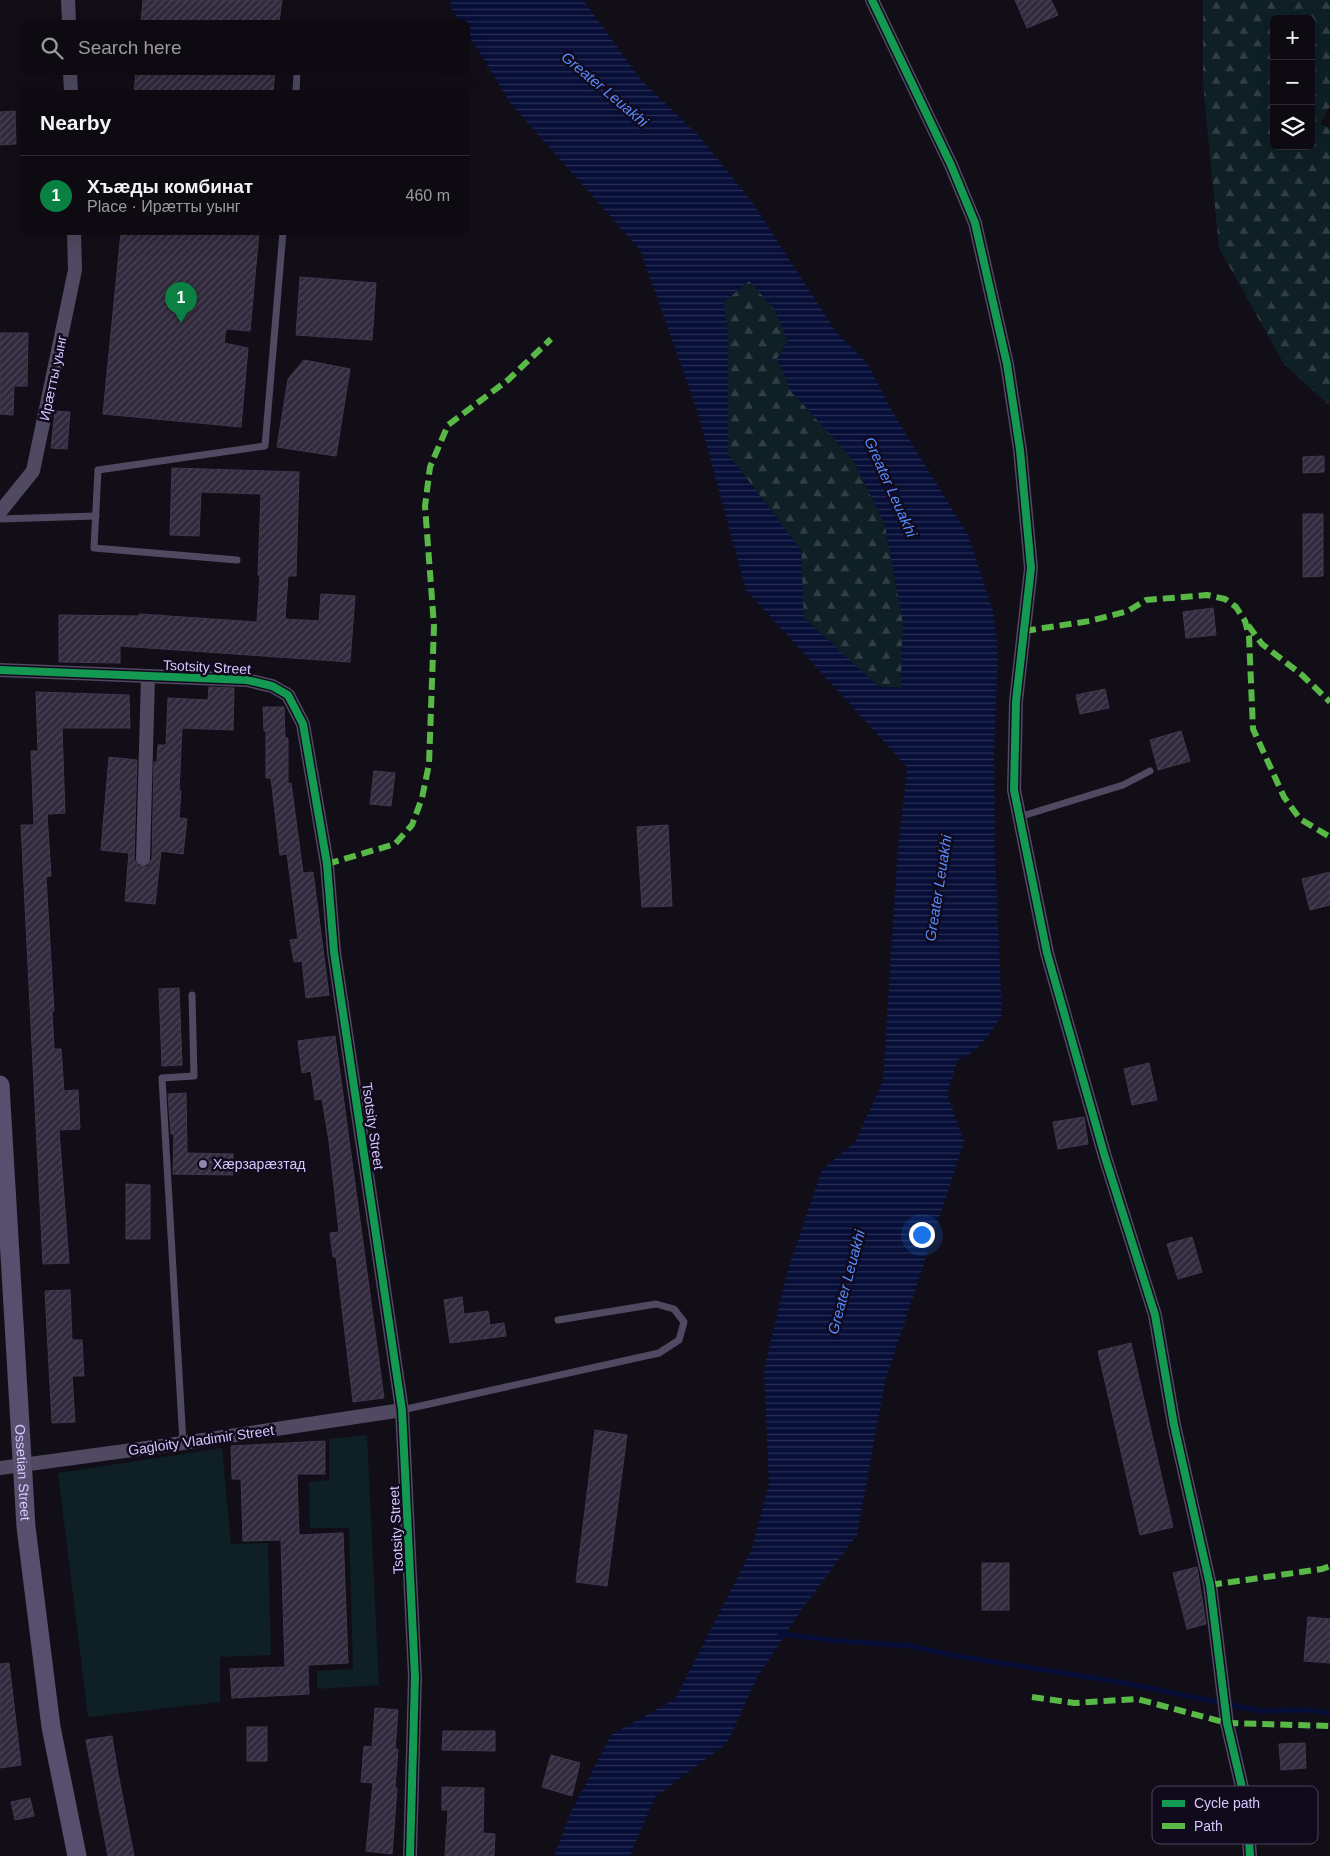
<!DOCTYPE html>
<meta charset="utf-8">
<style>
:root{--surface:#0e0a12;--page:#1c1820;--text:#f1f3f6;--muted:#9b9a9f;--line:#2e2b32;--accent:#0b8043}
body{margin:0;font-family:Helvetica,sans-serif;background:var(--page);color:var(--text)}
.controls{position:absolute;right:15px;top:15px;display:grid;overflow:hidden;border-radius:8px;box-shadow:0 5px 20px #0002}
.controls button{width:45px;height:45px;display:grid;place-items:center;padding:0;border:0;border-bottom:1px solid var(--line);background:var(--surface);color:var(--text);font:25px sans-serif}
.you{position:absolute;left:921px;top:1234px;width:18px;height:18px;margin:-12px;border:4px solid #fff;border-radius:50%;background:#1a73e8;box-shadow:0 0 0 8px #1a73e833}
.badge{display:grid;place-items:center;width:32px;height:32px;border-radius:50%;background:var(--accent);color:#fff;font-size:16px;font-weight:700}
.pin{position:absolute;translate:-50% -41px;filter:drop-shadow(0 1px 2px #0008)}
.pin::after{content:'';position:absolute;top:26px;width:18px;height:15px;background:inherit;clip-path:polygon(0 0,100% 0,50% 100%)}
.list{margin:0;padding:0;list-style:none}
h2{display:flex;justify-content:space-between;align-items:center;height:65px;margin:0;padding:0 20px;font-size:21px}
h2 small{font-size:16px;font-weight:400;color:var(--muted)}
.list li{display:grid;grid-template-columns:32px 1fr auto;gap:15px;align-items:center;box-sizing:border-box;height:80px;padding:0 20px;border-top:1px solid var(--line)}
.list b{display:block;font-size:19px;white-space:nowrap}
.list p{margin:0;font-size:16px;white-space:nowrap;color:var(--muted)}
.list em{font-size:16px;font-style:normal;color:var(--muted)}
.icon{flex:none;width:28px;height:28px;fill:none;stroke:currentColor;stroke-width:2;stroke-linecap:round;stroke-linejoin:round}
.map{position:relative;flex:none;width:1330px;height:1856px;overflow:hidden}
.search{position:absolute;background:var(--surface);box-shadow:0 5px 20px #0002;left:20px;top:20px;width:450px;height:55px;display:flex;align-items:center;gap:12px;box-sizing:border-box;padding:0 18px;border-radius:8px;color:var(--muted);font-size:19px}
.panel{position:absolute;background:var(--surface);box-shadow:0 5px 20px #0002;left:20px;top:90px;width:450px;height:145px;border-radius:8px}
.map>svg:first-child{display:block}
.forest{fill:url(#forest-firs);fill-rule:evenodd}
.park{fill:#0e1f25}
.water{fill:url(#water-rules);fill-rule:evenodd}
.lines{fill:none;stroke-linecap:round;stroke-linejoin:round}
.stream{stroke:#070e37;stroke-width:5}
.building{fill:url(#building-hatch);stroke:#40384e}
.lane{stroke:#4f4961;stroke-width:7}
.street{stroke:#4f4961;stroke-width:14}
.secondary{stroke:#574f6d;stroke-width:19}
.quiet{stroke:#58b947;stroke-width:6;stroke-dasharray:12 6;stroke-linecap:butt}
.cycleway-casing{stroke:#110a1c;stroke-width:11}
.cycleway{stroke:#139951;stroke-width:8}
.poi-dot{fill:#9386ae;stroke:#110a1c;stroke-width:2}
.labels{text-anchor:middle;dominant-baseline:central;stroke-width:5;stroke-linejoin:round;paint-order:stroke}
.street-label{font-size:14px;fill:#d8c6ff;stroke:#110a1c}
.poi-label{font-size:14px;fill:#d8c6ff;stroke:#110a1c;text-anchor:start}
.water-label{font-size:15px;font-style:italic;fill:#548cff;stroke:#110a1c}
.key{fill:#110a1c;stroke:#4d4260;stroke-width:1}
.key-label{font-size:14px;fill:#d8c6ff}
</style>
<div class="map">
<svg width="1330" height="1856" viewBox="0 0 1330 1856">
<defs>
<pattern id="forest-firs" width="22" height="20" patternUnits="userSpaceOnUse" patternTransform="scale(1.25)"><rect width="22" height="20" fill="#0e1f25"/><path d="M5 1l3.5 6h-7zM16 11l3.5 6h-7z" fill="#303e46"/></pattern>
<pattern id="water-rules" width="6" height="5" patternUnits="userSpaceOnUse" patternTransform="scale(1.25)"><rect width="6" height="5" fill="#070e37"/><path d="M0 2.5h6" fill="none" stroke="#2a3055"/></pattern>
<pattern id="building-hatch" width="6" height="6" patternUnits="userSpaceOnUse" patternTransform="scale(1.25)"><rect width="6" height="6" fill="#312a3c"/><path d="M-1 1l2-2M0 6l6-6M5 7l2-2" fill="none" stroke="#4e4759"/></pattern>
</defs>
<rect width="100%" height="100%" fill="#120e18"/>
<!-- forest -->
<g class="forest">
<path d="M 1203,0 L 1330,0 L 1330,106 L 1320,124 L 1330,128 L 1330,406 L 1284,364 L 1219,248 L 1203,84 ZM 1274,19 L 1311,19 L 1311,146 L 1274,146 Z"/>
<polygon points="749,281 773,307 788,341 777,359 791,391 853,460 885,525 903,622 901,688 878,686 803,618 801,550 728,454 728,337 724,302"/>
</g>
<!-- park -->
<g class="park">
<polygon points="367,1435 379,1685 317,1689 317,1671 353,1669 349,1528 310,1528 309,1482 329,1480 329,1439"/>
<polygon points="222,1448 231,1544 268,1543 271,1655 220,1657 220,1702 88,1717 58,1473"/>
</g>
<!-- water -->
<path class="water" d="M 450,0 L 583,0 L 642,81 L 701,138 L 752,202 L 837,333 L 867,363 L 892,411 L 968,535 L 993,611 L 998,653 L 994,750 L 995,854 L 1002,1015 C 990,1034 979,1052 958,1060 L 947,1093 L 964,1142 L 885,1382 L 857,1535 L 802,1609 L 757,1678 L 727,1743 L 655,1797 L 630,1856 L 554,1856 L 571,1812 L 611,1735 L 675,1699 L 752,1549 L 769,1483 L 764,1370 L 788,1269 L 822,1170 L 855,1142 L 883,1081 L 897,861 L 907,767 L 746,590 L 697,410 L 640,250 L 511,104 L 468,34 L 468,22 L 460,22 L 452,9 ZM 749,281 L 773,307 L 788,341 L 777,359 L 791,391 L 853,460 L 885,525 L 903,622 L 901,688 L 878,686 L 804,618 L 801,550 L 728,454 L 728,337 L 724,302 Z"/>
<g class="lines">
<!-- stream -->
<polyline class="stream" points="780,1634 839,1641 912,1646 956,1656 1120,1682 1261,1711 1309,1710 1330,1713"/>
</g>
<!-- building -->
<g class="building">
<polygon points="143,0 282,0 279,22 141,22"/>
<polygon points="1015,0 1051,0 1058,15 1027,28"/>
<polygon points="136,72 275,72 273,92 134,92"/>
<polygon points="15,111 16,144 0,145 0,112"/>
<polygon points="121,232 259,232 250,331 226,329 224,343 248,348 241,427 103,414"/>
<polygon points="300,277 376,283 372,340 296,335"/>
<polygon points="0,333 28,333 27,386 14,386 13,415 0,414"/>
<polygon points="304,360 350,369 336,456 277,447 288,379"/>
<polygon points="55,411 70,412 67,449 51,448"/>
<polygon points="1324,456 1324,472 1303,473 1303,457"/>
<polygon points="172,468 299,472 296,576 288,576 285,619 319,621 321,594 355,596 350,662 120,646 120,663 59,662 59,615 139,616 139,614 257,622 260,575 258,575 261,494 201,492 199,536 170,535"/>
<polygon points="1303,514 1323,514 1323,576 1303,577"/>
<polygon points="1213,608 1216,635 1186,638 1183,612"/>
<polygon points="209,687 234,688 233,730 182,728 179,791 181,791 179,818 187,819 183,854 161,851 155,904 125,901 129,853 101,850 109,757 137,760 134,859 138,866 147,867 152,859 154,762 157,762 158,745 166,745 168,698 208,700"/>
<polygon points="1105,689 1109,708 1080,714 1076,695"/>
<polygon points="36,692 129,695 130,728 62,728 65,813 47,814 51,876 46,877 54,1011 52,1011 54,1049 61,1049 64,1091 78,1090 80,1129 59,1130 69,1263 43,1264 21,825 34,825 31,751 38,751"/>
<polygon points="263,707 284,707 285,738 288,738 288,784 291,783 303,873 313,872 329,995 306,998 302,961 294,962 290,940 298,939 287,854 280,855 271,778 266,778 266,731 264,731"/>
<polygon points="1181,731 1190,761 1158,770 1150,740"/>
<polygon points="374,771 395,773 391,806 370,804"/>
<polygon points="668,825 672,906 642,907 637,827"/>
<polygon points="1330,872 1330,905 1310,910 1302,879"/>
<polygon points="179,988 182,1065 162,1066 159,989"/>
<polygon points="335,1036 384,1398 353,1402 336,1257 333,1257 330,1233 339,1232 329,1141 322,1099 315,1100 311,1071 302,1073 298,1041"/>
<polygon points="1149,1063 1157,1100 1132,1105 1124,1069"/>
<polygon points="186,1093 187,1153 233,1154 233,1175 173,1174 174,1134 171,1134 168,1094"/>
<polygon points="1084,1117 1088,1144 1058,1149 1053,1122"/>
<polygon points="126,1184 150,1185 150,1239 126,1239"/>
<polygon points="1192,1237 1202,1272 1178,1279 1167,1244"/>
<polygon points="70,1290 72,1340 82,1340 84,1376 72,1376 75,1422 52,1423 45,1291"/>
<polygon points="462,1297 464,1314 488,1311 490,1325 504,1323 506,1336 450,1343 444,1300"/>
<polygon points="1131,1343 1173,1527 1140,1535 1098,1351"/>
<polygon points="595,1430 627,1435 607,1586 576,1582"/>
<polygon points="325,1441 325,1474 297,1474 299,1535 343,1533 348,1663 308,1665 309,1694 232,1698 230,1669 285,1667 281,1540 243,1541 241,1479 232,1479 231,1446"/>
<rect x="982" y="1563" width="27" height="47"/>
<polygon points="1197,1567 1206,1624 1187,1629 1173,1573"/>
<polygon points="1308,1617 1330,1619 1330,1663 1304,1661"/>
<polygon points="9,1663 21,1765 0,1768 0,1664"/>
<polygon points="375,1708 398,1710 395,1749 398,1749 395,1788 397,1788 392,1854 366,1851 373,1783 361,1782 364,1746 372,1747"/>
<rect x="247" y="1727" width="20" height="34"/>
<polygon points="443,1731 495,1731 495,1751 442,1750"/>
<polygon points="112,1736 117,1768 134,1856 108,1856 86,1740"/>
<polygon points="1305,1743 1306,1768 1281,1770 1279,1744"/>
<polygon points="551,1755 580,1763 572,1796 542,1787"/>
<polygon points="442,1787 484,1788 483,1833 495,1834 494,1856 445,1856 448,1810 442,1810"/>
<polygon points="30,1798 34,1816 15,1820 11,1802"/>
</g>
<g class="lines">
<!-- lane -->
<g class="lane">
<polyline points="296,92 297,72"/>
<polyline points="0,519 96,516"/>
<polyline points="237,560 94,548 98,470 265,446 283,232"/>
<polyline points="1019,817 1123,785 1150,771"/>
<polyline points="402,1410 659,1353 679,1340 684,1322 674,1309 656,1304 558,1320"/>
<polyline points="183,1443 162,1078 194,1076 192,995"/>
</g>
<!-- street -->
<g class="street">
<polyline points="68,0 69,22"/>
<polyline points="872,0 951,165 975,223 1007,364 1020,450 1031,568 1016,701 1014,790 1047,953 1105,1157 1155,1315 1174,1425 1210,1585 1227,1723 1247,1809 1250,1856"/>
<polyline points="70,72 71,92"/>
<polyline points="0,512 33,471 75,270 74,232"/>
<polyline points="0,670 247,680 272,686 288,695 303,724 327,864 334,952 402,1410 415,1677 410,1856"/>
<polyline points="143,859 148,676"/>
<polyline points="0,1468 183,1443 402,1410"/>
</g>
<!-- secondary -->
<path class="secondary" id="s1" d="M 0,1085 L 26,1527 L 51,1727 L 77,1856"/>
<!-- quiet -->
<g class="quiet">
<polyline points="1248,625 1262,644 1302,675 1330,702"/>
<polyline points="1024,631 1090,621 1128,611 1146,600 1207,595 1225,599 1236,607 1245,621 1249,636 1253,729 1284,797 1300,819 1330,837"/>
<polyline points="327,864 395,844 412,825 422,798 429,764 434,626 425,506 430,467 448,425 508,380 551,339"/>
<polyline points="1210,1585 1322,1569 1330,1566"/>
<polyline points="1032,1697 1074,1703 1137,1699 1227,1723 1330,1726"/>
</g>
<defs>
<g id="cycleway">
<polyline points="872,0 951,165 975,223 1007,364 1020,450 1031,568 1016,701 1014,790 1047,953 1105,1157 1155,1315 1174,1425 1210,1585 1227,1723 1247,1809 1250,1856"/>
<polyline points="0,670 247,680 272,686 288,695 303,724 327,864 334,952 402,1410 415,1677 410,1856"/>
</g>
</defs>
<!-- cycleway casing -->
<use href="#cycleway" class="cycleway-casing"/>
<!-- cycleway -->
<use href="#cycleway" class="cycleway"/>
</g>
<!-- markers -->
<circle class="poi-dot" cx="203" cy="1164" r="5"/>
<g class="labels">
<!-- street labels -->
<g class="street-label">
<text transform="translate(53 378) rotate(-78)">Ирæтты уынг</text>
<text transform="translate(207 667) rotate(3)">Tsotsity Street</text>
<text transform="translate(373 1126) rotate(82)">Tsotsity Street</text>
<text transform="translate(201 1440) rotate(-8)">Gagloity Vladimir Street</text>
<text stroke="none"><textPath href="#s1" startOffset="388">Ossetian Street</textPath></text>
<text transform="translate(396 1530) rotate(-93)">Tsotsity Street</text>
</g>
<!-- poi labels -->
<g class="poi-label">
<text x="213" y="1164">Хæрзарæзтад</text>
</g>
<!-- water labels -->
<g class="water-label">
<text transform="translate(605 89) rotate(40)">Greater Leuakhi</text>
<text transform="translate(891 487) rotate(66)">Greater Leuakhi</text>
<text transform="translate(938 888) rotate(-81)">Greater Leuakhi</text>
<text transform="translate(846 1282) rotate(-75)">Greater Leuakhi</text>
</g>
</g>
<!-- legend -->
<rect x="1152" y="1786" width="166" height="58" rx="8" class="key"/>
<rect x="1162" y="1800" width="23" height="7" fill="#139951"/>
<rect x="1162" y="1823" width="23" height="6" fill="#58b947"/>
<g class="key-label">
<text x="1194" y="1808">Cycle path</text>
<text x="1194" y="1831">Path</text>
</g>
</svg>
<div class="controls">
<button>+</button>
<button>−</button>
<button><svg class="icon" aria-label="layers" viewBox="0 0 24 24"><path d="M12 4l9 5-9 5-9-5zM3 14l9 5 9-5"/></svg></button>
</div>
<div class="you"></div>
<div class="pin badge" style="left:181px;top:323px">1</div>
<div class="search"><svg class="icon" aria-label="search" viewBox="0 0 24 24"><circle cx="10" cy="10" r="6"/><path d="M15 15l6 6"/></svg>Search here</div>
<section class="panel">
<h2>Nearby<small></small></h2>
<ul class="list">
<li><span class="badge">1</span><div><b>Хъæды комбинат</b><p>Place · Ирæтты уынг</p></div><em>460 m</em></li>
</ul>
</section>
</div>
